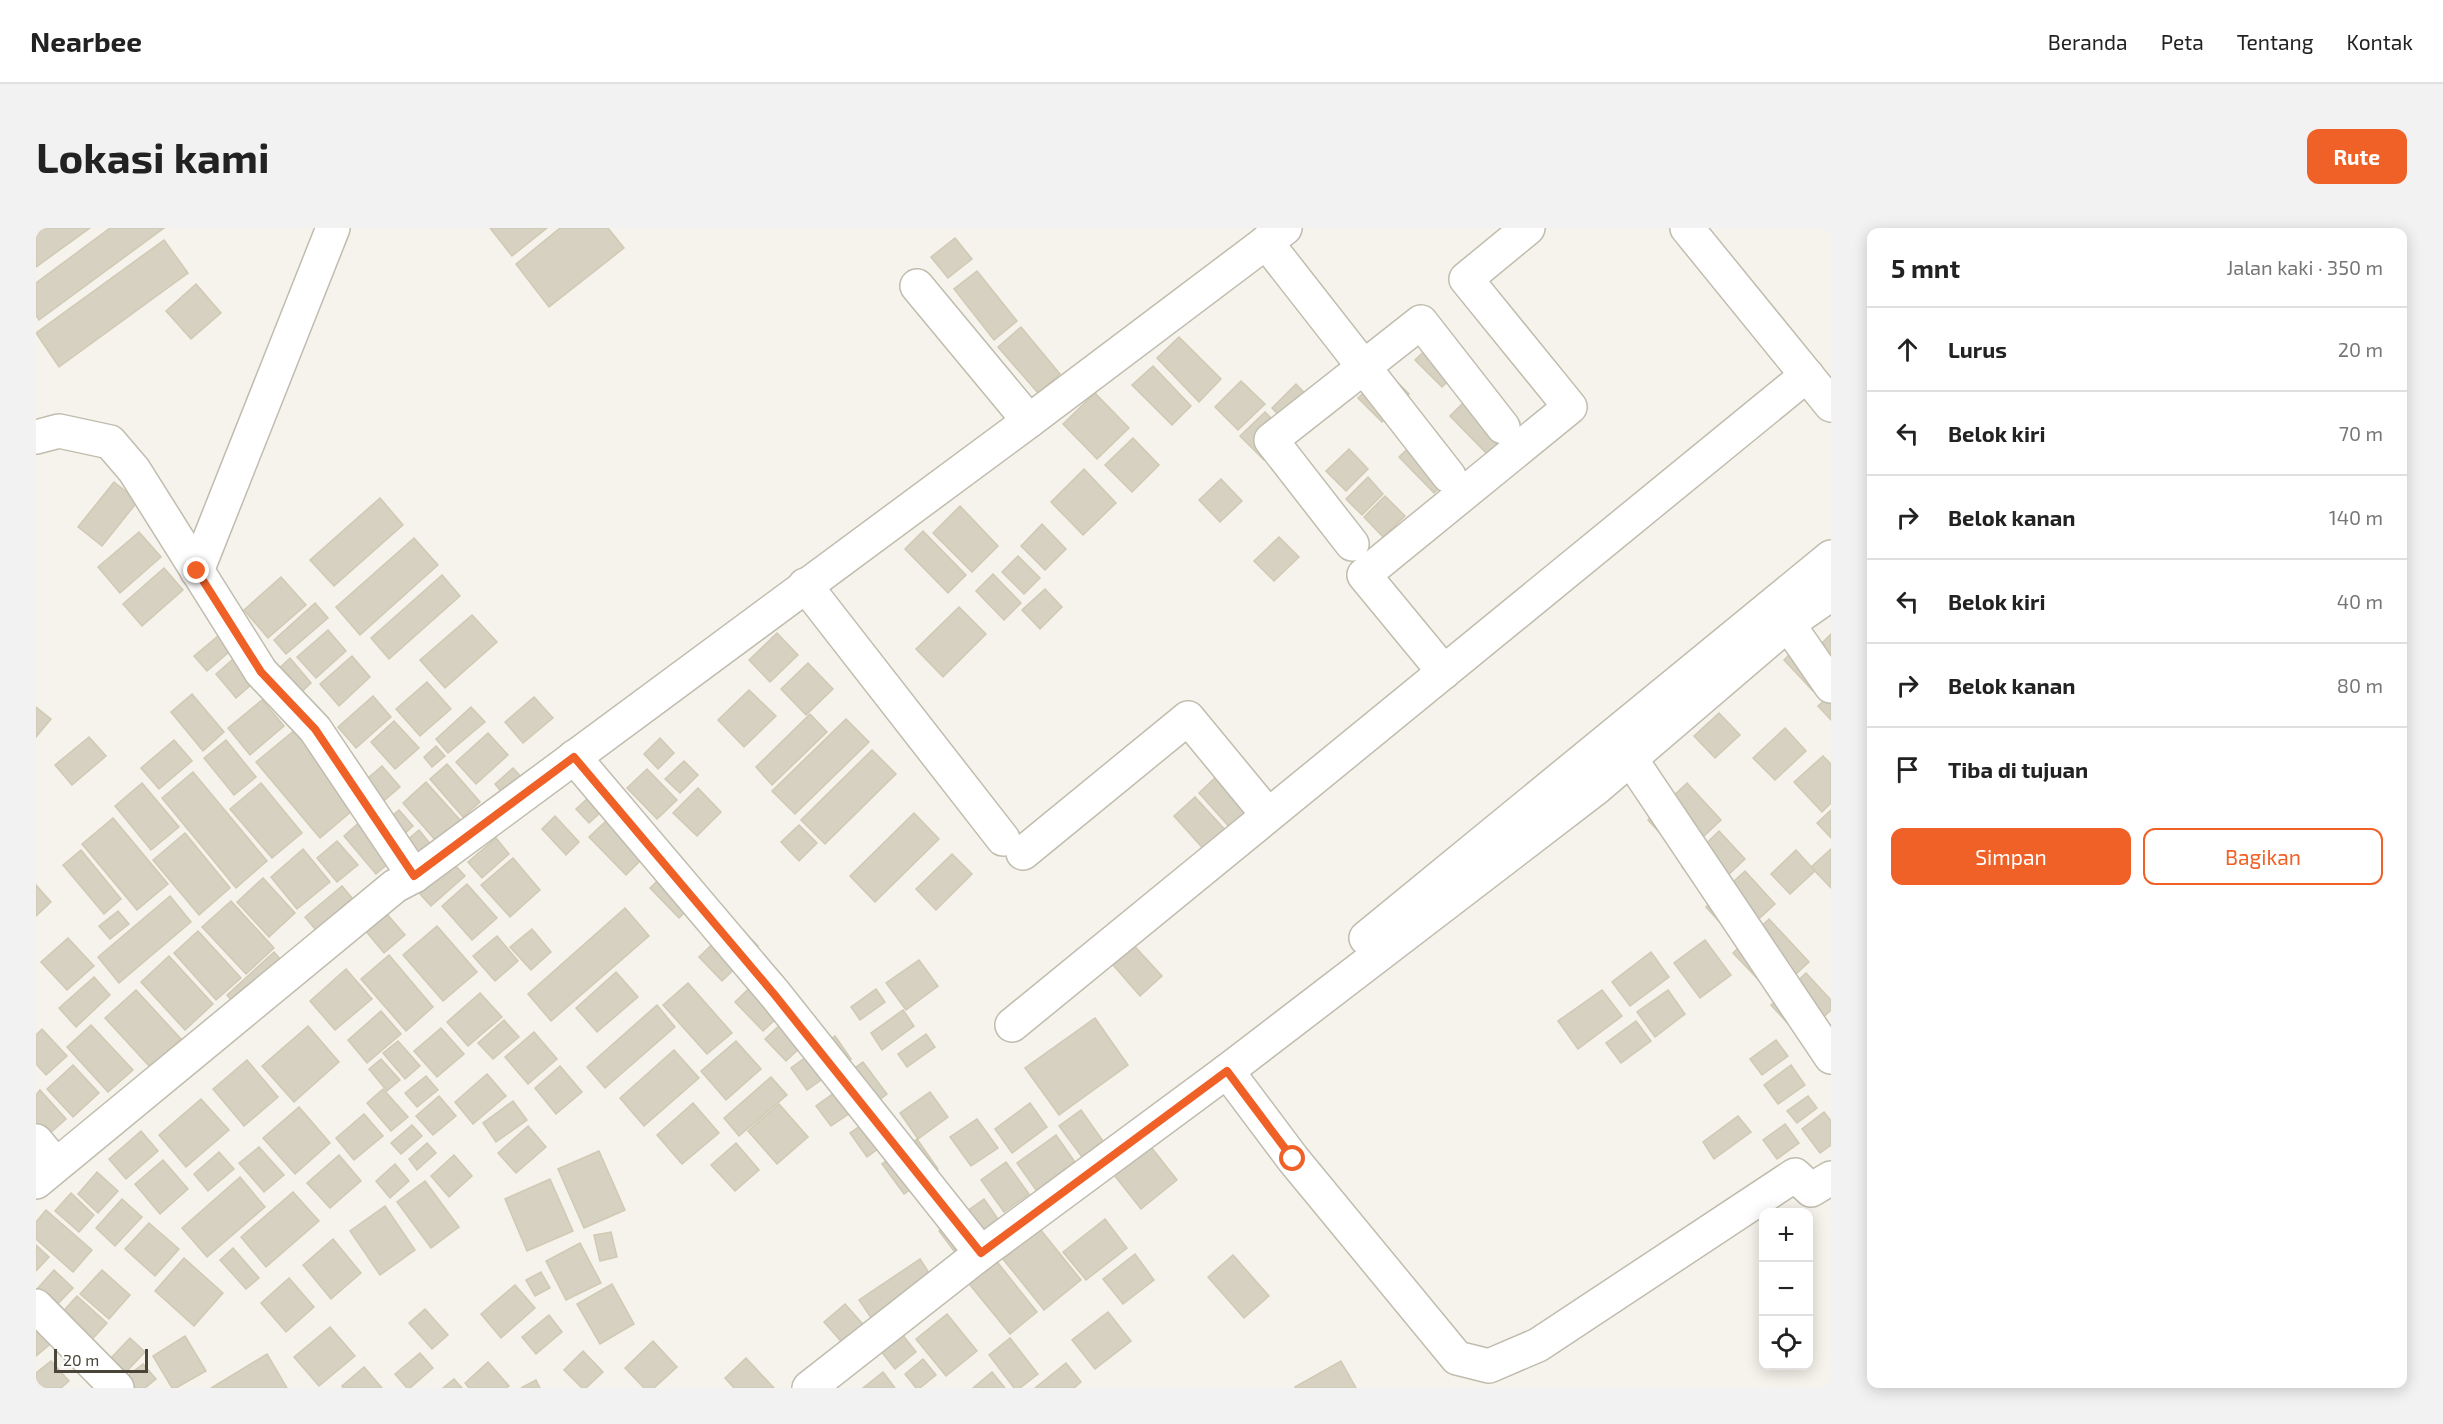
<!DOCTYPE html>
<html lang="id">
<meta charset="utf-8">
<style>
:root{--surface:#fff;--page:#f2f2f2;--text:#222;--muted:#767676;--line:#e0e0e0;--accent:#f06127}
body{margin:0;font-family:"Exo 2",sans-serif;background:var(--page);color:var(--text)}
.controls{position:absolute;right:18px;bottom:18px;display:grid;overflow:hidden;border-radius:12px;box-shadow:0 3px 15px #0003}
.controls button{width:54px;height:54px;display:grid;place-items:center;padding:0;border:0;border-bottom:2px solid var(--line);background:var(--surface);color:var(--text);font:30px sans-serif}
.scale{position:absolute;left:18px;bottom:15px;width:94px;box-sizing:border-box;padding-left:6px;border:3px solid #494539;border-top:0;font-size:16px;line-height:21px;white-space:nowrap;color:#494539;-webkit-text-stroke:4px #fff;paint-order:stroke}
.stop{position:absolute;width:18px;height:18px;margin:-14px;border:4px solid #f06127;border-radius:50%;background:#fff}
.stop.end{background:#f06127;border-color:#fff;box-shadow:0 2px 6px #0008}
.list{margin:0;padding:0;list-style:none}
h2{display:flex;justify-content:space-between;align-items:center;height:78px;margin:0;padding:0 24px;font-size:26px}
h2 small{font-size:20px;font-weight:400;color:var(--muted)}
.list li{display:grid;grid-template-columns:39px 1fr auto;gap:18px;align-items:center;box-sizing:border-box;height:84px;padding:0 24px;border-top:2px solid var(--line)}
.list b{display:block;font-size:22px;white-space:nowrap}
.list em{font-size:20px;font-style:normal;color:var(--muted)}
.actions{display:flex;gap:12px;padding:18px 24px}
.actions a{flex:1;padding:14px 0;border:2px solid var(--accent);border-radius:12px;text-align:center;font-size:21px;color:var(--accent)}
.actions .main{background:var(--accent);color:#fff}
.icon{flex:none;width:33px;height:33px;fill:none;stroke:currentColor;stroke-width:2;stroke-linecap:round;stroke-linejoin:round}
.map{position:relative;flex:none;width:1795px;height:1160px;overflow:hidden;border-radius:12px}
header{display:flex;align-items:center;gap:36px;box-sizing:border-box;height:84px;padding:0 30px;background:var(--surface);border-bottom:2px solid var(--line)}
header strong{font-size:28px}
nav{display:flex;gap:33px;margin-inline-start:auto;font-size:21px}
.intro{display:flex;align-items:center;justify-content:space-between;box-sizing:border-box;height:144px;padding:0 36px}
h1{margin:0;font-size:42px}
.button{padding:15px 27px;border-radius:12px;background:var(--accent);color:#fff;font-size:21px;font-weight:700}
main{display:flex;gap:36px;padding:0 36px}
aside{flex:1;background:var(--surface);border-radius:12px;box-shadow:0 3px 15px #0003}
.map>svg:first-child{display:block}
.building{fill:#d6d1c1;stroke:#d1c9b4;stroke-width:1.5}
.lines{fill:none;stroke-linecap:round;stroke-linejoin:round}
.minor-casing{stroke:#c0bcae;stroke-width:36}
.minor{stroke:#fff;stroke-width:33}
.route{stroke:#f06127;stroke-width:8}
</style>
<header>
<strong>Nearbee</strong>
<nav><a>Beranda</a><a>Peta</a><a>Tentang</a><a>Kontak</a></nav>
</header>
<div class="intro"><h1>Lokasi kami</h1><a class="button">Rute</a></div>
<main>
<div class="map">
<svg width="1795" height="1160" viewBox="0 0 1795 1160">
<rect width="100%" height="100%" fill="#f5f3eb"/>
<!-- building -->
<g class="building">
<polygon points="7,0 54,0 0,39 0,5"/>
<polygon points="74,0 128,0 3,92 0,87 0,55"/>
<polygon points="454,0 511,0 476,28"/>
<polygon points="524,0 572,0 588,20 513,79 480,36"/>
<polygon points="919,10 936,31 912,50 895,29"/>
<polygon points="128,12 152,45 23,139 0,105"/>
<polygon points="941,43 981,93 958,112 918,61"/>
<polygon points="160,56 185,85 155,111 130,83"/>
<polygon points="985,99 1024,146 1002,165 962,119"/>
<polygon points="1407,105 1434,132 1406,159 1379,132"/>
<polygon points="1143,109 1185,151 1163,174 1121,130"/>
<polygon points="1117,138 1155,178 1136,197 1096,157"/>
<polygon points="1350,143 1373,166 1346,194 1322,170"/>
<polygon points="1205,153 1229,176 1202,202 1179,179"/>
<polygon points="1260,156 1281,178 1256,201 1236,180"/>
<polygon points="1446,156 1484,194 1451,226 1414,188"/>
<polygon points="1059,165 1093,200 1061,231 1027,196"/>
<polygon points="1229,184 1253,208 1228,232 1204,208"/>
<polygon points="1390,203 1425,239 1398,265 1363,229"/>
<polygon points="1097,210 1123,237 1096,264 1069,237"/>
<polygon points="1313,221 1332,241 1310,263 1290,243"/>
<polygon points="1048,241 1080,275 1047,307 1015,274"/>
<polygon points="1332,249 1347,266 1326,287 1310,271"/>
<polygon points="1185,251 1206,273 1184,294 1163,272"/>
<polygon points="78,254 102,273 66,318 42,299"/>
<polygon points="1349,268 1369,288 1347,309 1328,289"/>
<polygon points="344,270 367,297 298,358 274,332"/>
<polygon points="924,278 962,318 936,344 897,305"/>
<polygon points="1006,296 1030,321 1009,342 985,318"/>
<polygon points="887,303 930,347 912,365 869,321"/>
<polygon points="103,304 125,329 84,365 62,339"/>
<polygon points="1243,309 1263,329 1238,353 1218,333"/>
<polygon points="378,310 402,337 324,407 300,379"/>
<polygon points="982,328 1004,350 988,366 966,344"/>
<polygon points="128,340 147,362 106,398 87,376"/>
<polygon points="957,346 985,375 968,392 940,363"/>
<polygon points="406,347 424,368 353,431 335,410"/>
<polygon points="245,349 270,377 232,410 208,382"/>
<polygon points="1009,361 1026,379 1004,401 986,382"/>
<polygon points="279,375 292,390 250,426 238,412"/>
<polygon points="923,379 950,406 907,449 880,421"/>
<polygon points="436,387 461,414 409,460 384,432"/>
<polygon points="292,402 310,423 280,450 261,429"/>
<polygon points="188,403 200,418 171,443 158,428"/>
<polygon points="741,405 762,427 734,454 713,432"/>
<polygon points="1795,406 1795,427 1785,416"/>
<polygon points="1767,413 1795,446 1777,463 1748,432"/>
<polygon points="204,425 224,449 200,470 180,446"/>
<polygon points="316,428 334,449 303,478 284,456"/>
<polygon points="254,430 275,455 258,471 236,447"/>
<polygon points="772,435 797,461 770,487 745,461"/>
<polygon points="391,454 415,481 384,508 360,481"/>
<polygon points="713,462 740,488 708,519 682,492"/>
<polygon points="156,466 188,504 167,523 135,484"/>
<polygon points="1795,466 1795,492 1782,478"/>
<polygon points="337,468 355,489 320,520 302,499"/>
<polygon points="498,469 517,490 487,515 469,494"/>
<polygon points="226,472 248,498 214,527 192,500"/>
<polygon points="0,479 15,491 0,509"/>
<polygon points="435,479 449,494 412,525 400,511"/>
<polygon points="1683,485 1704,507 1679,530 1658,508"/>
<polygon points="774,486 791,504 736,557 720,539"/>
<polygon points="810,491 833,514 759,586 736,563"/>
<polygon points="358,493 383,520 359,541 335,514"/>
<polygon points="1749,500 1770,523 1739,552 1717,530"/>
<polygon points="260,501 323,577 284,610 220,534"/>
<polygon points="452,505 472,527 440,556 420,534"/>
<polygon points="53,509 70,528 36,557 19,537"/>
<polygon points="624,510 638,525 622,541 608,526"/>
<polygon points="138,512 156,533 123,561 105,540"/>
<polygon points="190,512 220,549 198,567 168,530"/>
<polygon points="400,518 409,528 396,539 388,529"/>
<polygon points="836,522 860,546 789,616 765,592"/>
<polygon points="1787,528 1795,536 1795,575 1786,584 1758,554"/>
<polygon points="648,533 662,547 644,565 629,551"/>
<polygon points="411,536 444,574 427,589 394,551"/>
<polygon points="346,538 364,559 343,577 325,556"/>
<polygon points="477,540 487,551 469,568 459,556"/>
<polygon points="611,541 641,572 621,591 591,560"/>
<polygon points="157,544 231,633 200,660 126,570"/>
<polygon points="1184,545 1218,583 1196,602 1163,565"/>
<polygon points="390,554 424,592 400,613 367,575"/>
<polygon points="106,555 143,599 115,622 79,578"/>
<polygon points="225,555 266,605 236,630 194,581"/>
<polygon points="1651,555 1685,592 1646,629 1612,592"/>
<polygon points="662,560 685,584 661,608 637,585"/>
<polygon points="1159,569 1193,606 1171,625 1138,588"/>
<polygon points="552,570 565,584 553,595 540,581"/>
<polygon points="363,582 377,598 361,613 346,596"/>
<polygon points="1795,582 1795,610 1781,595"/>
<polygon points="878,585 903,611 839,674 814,648"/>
<polygon points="519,588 543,614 530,627 506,601"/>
<polygon points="77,590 132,656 101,682 46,616"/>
<polygon points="327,591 359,630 340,646 308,608"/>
<polygon points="570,593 607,630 590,647 553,609"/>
<polygon points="763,597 781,615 763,633 745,614"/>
<polygon points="383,602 395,617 377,632 365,617"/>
<polygon points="1683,603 1709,631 1672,666 1646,639"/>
<polygon points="149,605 194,660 163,687 117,632"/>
<polygon points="460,610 473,626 446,650 432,634"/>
<polygon points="301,613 322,637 301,654 281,630"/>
<polygon points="267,621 294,654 261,681 235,649"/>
<polygon points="1795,621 1795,660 1775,639"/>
<polygon points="45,622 85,671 68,686 27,637"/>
<polygon points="1760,622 1779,643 1754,666 1735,646"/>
<polygon points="916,626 936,646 900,682 880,661"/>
<polygon points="477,630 504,662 474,689 445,657"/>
<polygon points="643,632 672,662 643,690 614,660"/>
<polygon points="418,636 429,648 395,678 384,666"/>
<polygon points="1709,643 1739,676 1700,712 1670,679"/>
<polygon points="227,650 259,685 233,709 201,674"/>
<polygon points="431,656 461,690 436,712 406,678"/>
<polygon points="0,657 15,674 0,688"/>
<polygon points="306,658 321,676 284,707 269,689"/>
<polygon points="134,668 155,694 83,755 62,729"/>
<polygon points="195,673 238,720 210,746 166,699"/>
<polygon points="589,680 613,708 515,793 492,766"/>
<polygon points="82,683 93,696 74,711 63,698"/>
<polygon points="350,685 369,707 348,725 329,702"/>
<polygon points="1733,691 1773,734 1737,767 1697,725"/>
<polygon points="699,694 722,718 686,753 663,729"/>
<polygon points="401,698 441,744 407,773 367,727"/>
<polygon points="496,701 515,724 495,742 474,719"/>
<polygon points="162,703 205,750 180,772 138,725"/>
<polygon points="461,708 482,733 459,753 437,728"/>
<polygon points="32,710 58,738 31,762 5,734"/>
<polygon points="1092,711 1126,748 1104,768 1071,730"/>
<polygon points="1669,712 1695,747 1664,770 1638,735"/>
<polygon points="238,724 250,738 203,781 191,767"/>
<polygon points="1615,724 1633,749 1594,778 1576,754"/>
<polygon points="353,727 397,779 370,803 325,751"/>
<polygon points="133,728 177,776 149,802 105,754"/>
<polygon points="883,732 902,758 870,782 850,755"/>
<polygon points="310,741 336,771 299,802 274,773"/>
<polygon points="732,742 760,772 727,803 699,774"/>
<polygon points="580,744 602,769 561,804 540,780"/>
<polygon points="1770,745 1795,772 1795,782 1765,810 1735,777"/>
<polygon points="58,749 74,767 40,799 23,780"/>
<polygon points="652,755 696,805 671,826 627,777"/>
<polygon points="840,761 849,774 824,792 815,779"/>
<polygon points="100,762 145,811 114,839 69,790"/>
<polygon points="1566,762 1586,788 1542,821 1522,793"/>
<polygon points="1632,762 1649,786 1619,809 1601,784"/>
<polygon points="444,765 466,789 432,818 411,794"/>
<polygon points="621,777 639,799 569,860 551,839"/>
<polygon points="764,778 785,800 750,833 729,811"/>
<polygon points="867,782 878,798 846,822 835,805"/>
<polygon points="345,783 365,806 331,835 312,812"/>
<polygon points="1059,790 1092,837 1023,887 989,840"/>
<polygon points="468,792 483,809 457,831 442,815"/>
<polygon points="1600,793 1615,813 1585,835 1570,815"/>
<polygon points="55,797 97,842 72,864 31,819"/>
<polygon points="272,798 303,834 258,874 226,838"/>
<polygon points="405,800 428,826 401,849 378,823"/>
<polygon points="6,801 31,828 10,847 0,836 0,807"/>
<polygon points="498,804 521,831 492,856 469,829"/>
<polygon points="890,806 899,819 871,839 862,826"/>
<polygon points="799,808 815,831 771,862 755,840"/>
<polygon points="1740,812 1752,828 1726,847 1714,831"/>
<polygon points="362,813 384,838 369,851 347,825"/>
<polygon points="700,813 725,841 690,872 665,843"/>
<polygon points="638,822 663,850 608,898 584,870"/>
<polygon points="345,831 364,852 351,863 333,841"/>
<polygon points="211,832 242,869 208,898 177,861"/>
<polygon points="827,834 851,866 824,886 801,853"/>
<polygon points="37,837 63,865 37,889 11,861"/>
<polygon points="1755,837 1769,857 1742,876 1728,857"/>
<polygon points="524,838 546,864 520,886 499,860"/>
<polygon points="451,846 470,868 437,896 419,874"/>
<polygon points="390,848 402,862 381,879 369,865"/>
<polygon points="735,849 751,867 703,908 688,890"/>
<polygon points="347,861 372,889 355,903 331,875"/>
<polygon points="4,862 30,891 11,908 0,896 0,867"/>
<polygon points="802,862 817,883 795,898 780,878"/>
<polygon points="894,864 912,889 882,911 864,885"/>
<polygon points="403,868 420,888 397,907 380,888"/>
<polygon points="1772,868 1781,880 1761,895 1751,883"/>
<polygon points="165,871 193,902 150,939 123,907"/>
<polygon points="477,873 491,892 460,914 447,895"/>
<polygon points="657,875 683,905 646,936 621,907"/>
<polygon points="994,875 1011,899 976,925 959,901"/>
<polygon points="743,876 772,909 741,936 712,903"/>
<polygon points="263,879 294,915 259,946 227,910"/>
<polygon points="1045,882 1067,913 1046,929 1023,898"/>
<polygon points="1788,884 1795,893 1795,917 1784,925 1766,901"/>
<polygon points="328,886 347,908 318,932 300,910"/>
<polygon points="1702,888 1715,904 1678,931 1667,914"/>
<polygon points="837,889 854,912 831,929 814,905"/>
<polygon points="941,891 962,920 935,938 914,909"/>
<polygon points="1749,896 1763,915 1741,931 1727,912"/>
<polygon points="376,897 386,908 365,926 355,915"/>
<polygon points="492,898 510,919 480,945 462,925"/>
<polygon points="105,903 122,923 90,951 73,931"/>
<polygon points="1020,907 1039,934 1000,962 981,935"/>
<polygon points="881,911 902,941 868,966 846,936"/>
<polygon points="391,915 400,925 381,942 373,931"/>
<polygon points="700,915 723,942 699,963 675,937"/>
<polygon points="223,919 248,947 228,964 203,935"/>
<polygon points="1115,919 1141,952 1105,981 1078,947"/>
<polygon points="563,923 589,982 548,1000 522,941"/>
<polygon points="183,924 198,941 172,963 158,946"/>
<polygon points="303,927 325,953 294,980 271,955"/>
<polygon points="418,927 436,948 413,969 395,948"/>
<polygon points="127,932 152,961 124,986 99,956"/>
<polygon points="970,934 993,966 968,984 945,952"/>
<polygon points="359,936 373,953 354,970 340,953"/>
<polygon points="61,944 82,963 62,985 42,966"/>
<polygon points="204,949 229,979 171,1029 146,1000"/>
<polygon points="514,951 537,1003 491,1023 469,971"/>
<polygon points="389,953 423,999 395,1020 361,974"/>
<polygon points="257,964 283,993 230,1039 205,1009"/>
<polygon points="35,965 58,987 43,1004 19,983"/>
<polygon points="86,971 106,989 79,1018 60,1000"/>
<polygon points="948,971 962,991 918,1023 903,1003"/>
<polygon points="349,978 379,1022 344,1047 314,1003"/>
<polygon points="10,982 56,1022 37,1044 0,1011 0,994"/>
<polygon points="1069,991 1091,1020 1050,1052 1027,1024"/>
<polygon points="113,995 143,1021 119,1048 89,1021"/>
<polygon points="1004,1001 1045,1052 1008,1082 967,1031"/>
<polygon points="575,1004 581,1029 564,1033 558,1007"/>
<polygon points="297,1011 325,1045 295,1071 267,1037"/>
<polygon points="544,1015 565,1055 530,1072 510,1033"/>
<polygon points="0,1017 13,1029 0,1043"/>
<polygon points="197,1020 223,1050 210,1061 184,1032"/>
<polygon points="1099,1026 1118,1052 1087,1076 1067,1051"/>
<polygon points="1197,1027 1233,1068 1208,1090 1172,1049"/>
<polygon points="148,1030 187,1065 158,1098 119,1063"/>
<polygon points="958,1030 1001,1084 974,1106 930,1052"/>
<polygon points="884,1031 902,1059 842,1100 823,1072"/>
<polygon points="18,1042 37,1060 15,1083 0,1062"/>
<polygon points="66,1042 94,1067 73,1091 44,1066"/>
<polygon points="505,1044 514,1060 499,1068 490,1052"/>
<polygon points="253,1050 278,1079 250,1104 225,1075"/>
<polygon points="576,1056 598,1096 564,1116 541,1076"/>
<polygon points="479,1057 499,1080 465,1110 445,1086"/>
<polygon points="41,1068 71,1095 50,1118 20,1091"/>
<polygon points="809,1076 832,1102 811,1120 788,1094"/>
<polygon points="389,1081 412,1107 396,1121 373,1095"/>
<polygon points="1072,1084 1095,1113 1059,1141 1036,1112"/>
<polygon points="911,1086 941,1123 910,1148 880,1111"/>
<polygon points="513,1087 526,1104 500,1126 486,1109"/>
<polygon points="0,1094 18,1113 0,1128"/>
<polygon points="294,1099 319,1128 283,1158 258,1129"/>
<polygon points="862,1101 880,1124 859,1141 841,1118"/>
<polygon points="149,1108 170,1143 140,1160 136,1160 117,1128"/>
<polygon points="94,1110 109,1124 90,1144 75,1130"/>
<polygon points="974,1110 1002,1146 984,1160 978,1160 953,1127"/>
<polygon points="617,1113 641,1139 618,1160 608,1160 589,1140"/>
<polygon points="547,1123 567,1144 550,1160 546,1160 528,1142"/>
<polygon points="384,1125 397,1140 374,1160 371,1160 359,1146"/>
<polygon points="231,1126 251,1160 175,1160"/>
<polygon points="710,1130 738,1160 698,1160 689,1150"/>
<polygon points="887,1131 900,1147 884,1160 880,1160 869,1146"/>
<polygon points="15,1133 33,1153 25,1160 0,1160 0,1145"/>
<polygon points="1305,1133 1320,1160 1260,1160 1259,1159"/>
<polygon points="452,1134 473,1158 470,1160 433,1160 429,1155"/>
<polygon points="1030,1135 1045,1154 1038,1160 999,1160"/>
<polygon points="107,1136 120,1151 109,1160 97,1160 89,1150"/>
<polygon points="328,1139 346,1160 307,1160 306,1158"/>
<polygon points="847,1144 859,1160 827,1160"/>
<polygon points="956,1144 969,1160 937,1160"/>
<polygon points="418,1151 426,1160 407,1160"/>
<polygon points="500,1152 504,1160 485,1160"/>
</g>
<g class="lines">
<defs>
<g id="minor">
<polyline points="1651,0 1795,177"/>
<polyline points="1230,14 1413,248"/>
<polyline points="881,58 993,193"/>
<polyline points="0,209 23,203 74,214 98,242 225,444 279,501 378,648"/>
<polyline points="1316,316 1235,212 1385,94 1467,199"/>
<polyline points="161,343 297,0"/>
<polyline points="769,357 967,611"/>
<polyline points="1795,366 1752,396 1795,458"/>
<polyline points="1408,444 1328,347 1534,179 1430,51 1492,0"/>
<polyline points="538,529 739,766 945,1025"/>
<polyline points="1594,530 1795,829"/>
<polyline points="987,625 1152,490 1232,587"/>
<polyline points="1330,710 1795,329"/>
<polyline points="976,797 1771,147"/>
<polyline points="1191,843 1257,931 1421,1130 1453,1138 1502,1117 1759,947 1775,962 1795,950"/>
<polyline points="0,913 20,937"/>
<polyline points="0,954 359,658 378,648 993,193 1249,0"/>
<polyline points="0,1078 81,1160"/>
<polyline points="773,1160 945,1025 1191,843 1559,561 1752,396"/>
</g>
</defs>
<!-- minor casing -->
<use href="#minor" class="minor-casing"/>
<!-- minor -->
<use href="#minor" class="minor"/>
</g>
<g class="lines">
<!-- route -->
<polyline class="route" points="161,343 225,444 279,501 378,648 538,529 738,766 945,1025 1191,843 1257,931"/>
</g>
</svg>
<div class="controls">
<button>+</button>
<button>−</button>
<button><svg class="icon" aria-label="locate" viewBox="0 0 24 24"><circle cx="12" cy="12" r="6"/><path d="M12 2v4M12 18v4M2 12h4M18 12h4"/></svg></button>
</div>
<div class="scale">20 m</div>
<div class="stop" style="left:1257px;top:931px"></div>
<div class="stop end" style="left:161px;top:343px"></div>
</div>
<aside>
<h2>5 mnt<small>Jalan kaki · 350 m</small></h2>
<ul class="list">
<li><svg class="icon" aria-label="ahead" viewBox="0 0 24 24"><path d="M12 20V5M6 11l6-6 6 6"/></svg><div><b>Lurus</b></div><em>20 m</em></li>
<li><svg class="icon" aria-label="left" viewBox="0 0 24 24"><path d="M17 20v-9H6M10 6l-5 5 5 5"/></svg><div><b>Belok kiri</b></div><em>70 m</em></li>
<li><svg class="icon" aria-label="right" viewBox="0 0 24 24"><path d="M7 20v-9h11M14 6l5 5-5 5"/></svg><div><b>Belok kanan</b></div><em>140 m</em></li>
<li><svg class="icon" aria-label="left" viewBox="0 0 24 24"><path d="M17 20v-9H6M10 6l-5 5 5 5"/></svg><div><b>Belok kiri</b></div><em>40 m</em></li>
<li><svg class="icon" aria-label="right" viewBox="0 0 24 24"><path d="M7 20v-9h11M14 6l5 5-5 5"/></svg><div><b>Belok kanan</b></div><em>80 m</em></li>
<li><svg class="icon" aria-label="arrive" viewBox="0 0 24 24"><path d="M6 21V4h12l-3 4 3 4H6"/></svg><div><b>Tiba di tujuan</b></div></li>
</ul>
<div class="actions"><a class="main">Simpan</a><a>Bagikan</a></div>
</aside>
</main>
